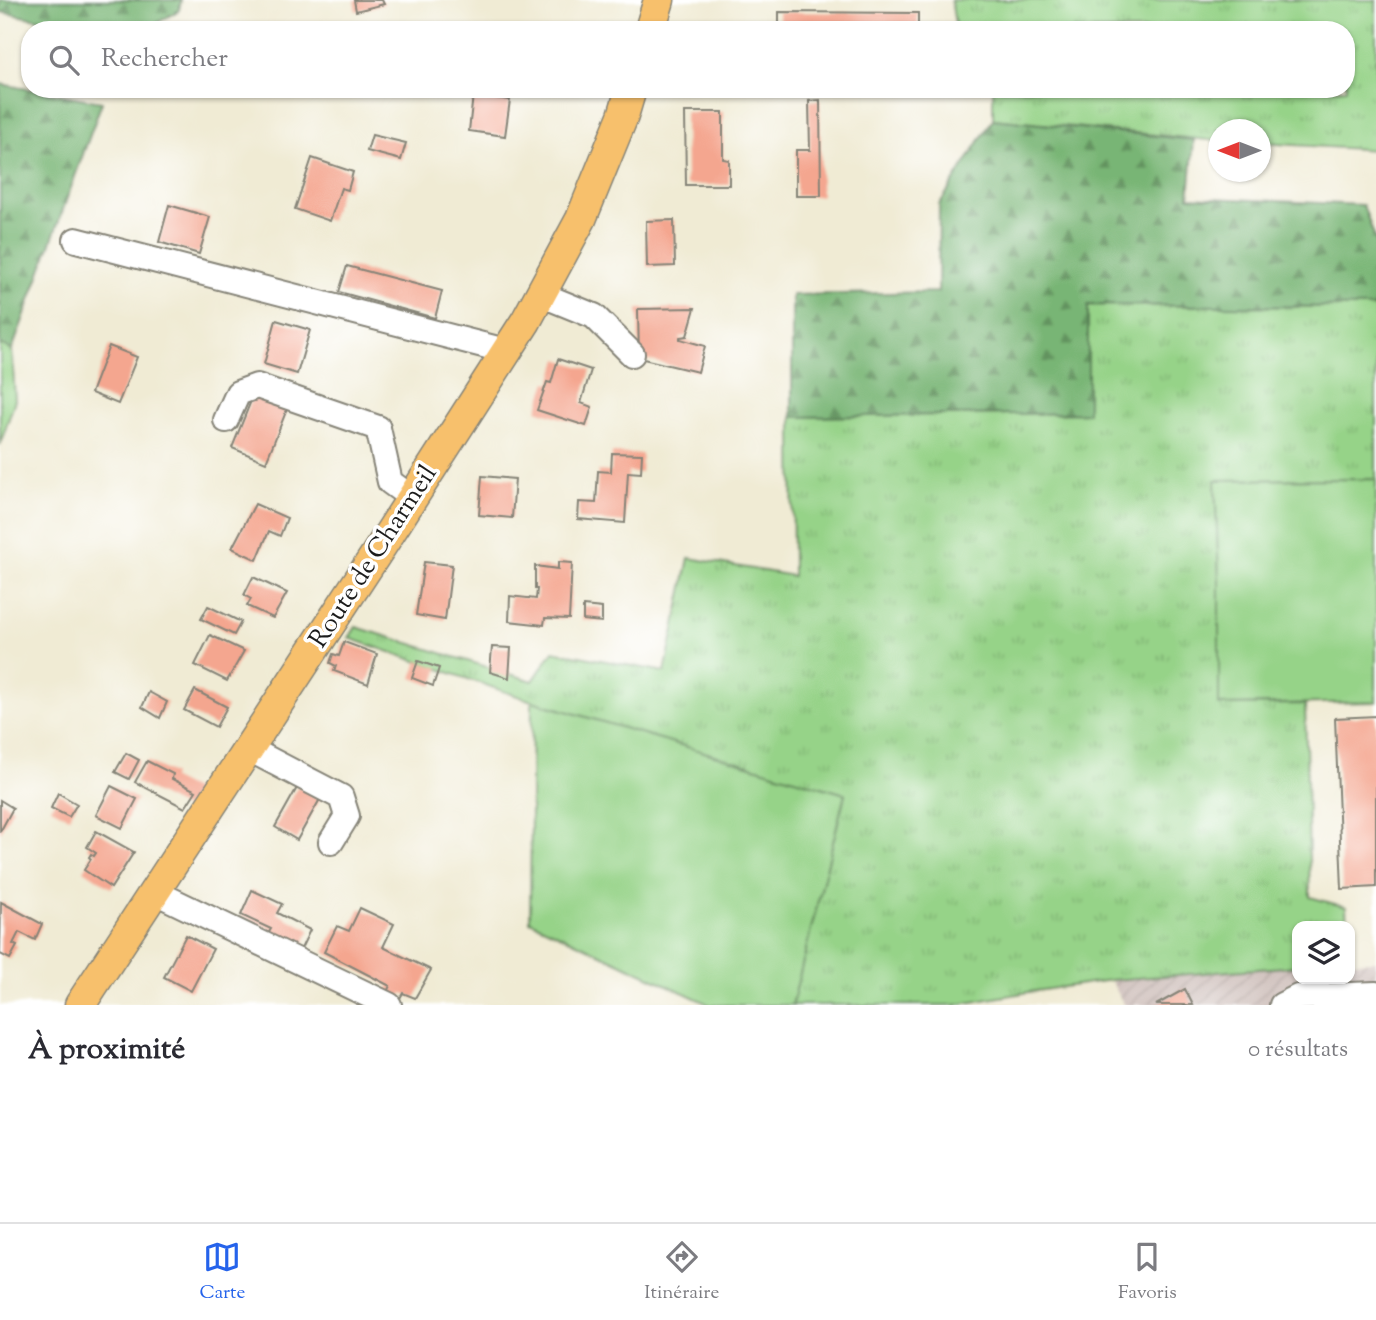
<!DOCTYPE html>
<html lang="fr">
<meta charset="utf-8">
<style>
:root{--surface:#fff;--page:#f7f7f7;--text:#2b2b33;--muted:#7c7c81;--line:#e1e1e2;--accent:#2563eb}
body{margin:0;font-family:"Sorts Mill Goudy",serif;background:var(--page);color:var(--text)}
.controls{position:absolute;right:21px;bottom:21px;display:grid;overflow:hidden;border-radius:14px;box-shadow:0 2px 5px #0004}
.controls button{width:63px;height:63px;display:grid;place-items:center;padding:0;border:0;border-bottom:2px solid var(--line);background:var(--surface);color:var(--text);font:35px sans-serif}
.compass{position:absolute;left:1208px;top:119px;width:63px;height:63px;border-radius:50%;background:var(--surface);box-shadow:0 2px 5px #0004;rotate:270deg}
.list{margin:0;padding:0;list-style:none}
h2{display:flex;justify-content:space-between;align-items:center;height:91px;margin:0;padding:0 28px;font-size:30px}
h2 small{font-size:23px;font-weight:400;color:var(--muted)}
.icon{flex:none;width:38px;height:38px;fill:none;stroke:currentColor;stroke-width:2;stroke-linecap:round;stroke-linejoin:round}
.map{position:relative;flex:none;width:1376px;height:1005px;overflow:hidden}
.search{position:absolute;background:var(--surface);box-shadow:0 2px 5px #0004;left:21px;right:21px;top:21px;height:77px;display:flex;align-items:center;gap:18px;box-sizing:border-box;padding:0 24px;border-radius:28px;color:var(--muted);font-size:26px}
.sheet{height:217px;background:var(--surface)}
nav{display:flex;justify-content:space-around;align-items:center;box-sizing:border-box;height:98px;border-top:2px solid var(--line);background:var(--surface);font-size:19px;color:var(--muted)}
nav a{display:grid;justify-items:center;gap:4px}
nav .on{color:var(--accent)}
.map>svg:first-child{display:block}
.industrial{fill:url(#industrial-furrows)}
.grass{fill:url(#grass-tufts);stroke:#597852;stroke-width:2}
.forest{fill:url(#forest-firs);stroke:#4a6848;stroke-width:2}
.green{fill:#96d388;stroke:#597852;stroke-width:2}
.building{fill:#f4a68f}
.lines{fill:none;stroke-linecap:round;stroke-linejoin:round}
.minor-casing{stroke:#868478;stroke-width:28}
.major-casing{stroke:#868478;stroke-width:33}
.minor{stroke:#fff;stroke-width:24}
.major{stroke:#f7c06c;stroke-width:30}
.labels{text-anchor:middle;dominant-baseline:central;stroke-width:7;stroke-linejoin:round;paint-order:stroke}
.street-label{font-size:26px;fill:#1c1c1c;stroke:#fff}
</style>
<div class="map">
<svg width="1376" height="1005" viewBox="0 0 1376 1005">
<defs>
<pattern id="industrial-furrows" width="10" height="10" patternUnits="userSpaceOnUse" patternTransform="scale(1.75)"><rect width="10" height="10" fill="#cfc0bb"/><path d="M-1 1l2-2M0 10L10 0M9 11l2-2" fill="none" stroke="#b1a4a0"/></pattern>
<pattern id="grass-tufts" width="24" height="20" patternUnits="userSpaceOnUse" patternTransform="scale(1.75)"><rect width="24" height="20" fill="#96d388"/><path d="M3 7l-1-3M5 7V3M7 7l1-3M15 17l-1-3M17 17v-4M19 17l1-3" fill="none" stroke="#81b575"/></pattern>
<pattern id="forest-firs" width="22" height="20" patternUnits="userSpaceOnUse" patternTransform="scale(1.75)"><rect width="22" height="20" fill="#78b574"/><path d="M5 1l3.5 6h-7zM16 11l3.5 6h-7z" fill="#62925e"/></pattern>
</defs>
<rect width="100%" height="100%" fill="#fff"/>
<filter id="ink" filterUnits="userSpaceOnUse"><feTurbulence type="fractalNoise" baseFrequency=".0143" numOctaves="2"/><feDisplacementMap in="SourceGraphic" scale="14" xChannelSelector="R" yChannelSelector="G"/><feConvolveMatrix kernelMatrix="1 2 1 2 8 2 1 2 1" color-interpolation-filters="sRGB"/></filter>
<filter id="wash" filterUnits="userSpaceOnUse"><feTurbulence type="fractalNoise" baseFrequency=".00686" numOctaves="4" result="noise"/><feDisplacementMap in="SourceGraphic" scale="28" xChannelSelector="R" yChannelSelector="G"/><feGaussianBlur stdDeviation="1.57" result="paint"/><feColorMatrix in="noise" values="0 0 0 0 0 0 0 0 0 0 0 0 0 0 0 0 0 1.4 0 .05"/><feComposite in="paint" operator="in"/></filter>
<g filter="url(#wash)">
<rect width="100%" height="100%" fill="#f0ebd4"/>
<!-- industrial -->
<polygon class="industrial" points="1376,961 1376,1005 1124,1005 1111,980 1297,966 1297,979 1350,979 1350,962"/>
<!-- grass -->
<g class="grass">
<polygon points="951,0 1376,0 1376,150 1261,143 1260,130 1218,130 1218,141 993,119 993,89 1346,89 1346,30 956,30"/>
<polygon points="1087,305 1376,307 1376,479 1215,480 1219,578 1219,705 1305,704 1310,897 1346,907 1347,926 1297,926 1297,966 1111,980 1029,992 955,1005 792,1005 845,794 532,701 349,638 356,627 533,681 553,651 665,672 689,558 793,576 792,417 1088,413"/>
</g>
<!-- forest -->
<g class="forest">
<polygon points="0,0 181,0 179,10 145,30 95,30 0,12"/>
<polygon points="0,84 102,102 12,350 0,344"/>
<polygon points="993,119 1194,140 1189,197 1363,205 1376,241 1376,307 1088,305 1088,413 792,417 792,295 938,292 939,205"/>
</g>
<!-- green -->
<g class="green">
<polygon points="0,344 12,350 15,400 0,445"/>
<polygon points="1376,479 1376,702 1219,705 1219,578 1215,480"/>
<polygon points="532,701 845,794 792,1005 710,1005 530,921"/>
</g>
<g id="blocks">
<!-- building -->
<g class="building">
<polygon points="354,0 382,0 384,4 356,11"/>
<polygon points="779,12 918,13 918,30 779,30"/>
<polygon points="473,95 510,100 505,136 469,131"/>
<polygon points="820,100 821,196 796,196 796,150 810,150 809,101"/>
<polygon points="685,112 723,112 723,159 729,160 729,185 686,185"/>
<polygon points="372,135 406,143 401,160 367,151"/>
<polygon points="312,158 353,172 348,190 341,188 330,221 295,209"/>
<polygon points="169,205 210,217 199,254 159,242"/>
<polygon points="674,220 675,266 647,267 646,221"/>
<polygon points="347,266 442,291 435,318 339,292"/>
<polygon points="695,308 687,336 680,337 680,339 705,346 698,372 639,358 638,309"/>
<polygon points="276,320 310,330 297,374 264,364"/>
<polygon points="109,346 137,357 118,404 91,393"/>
<polygon points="558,359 591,370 581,403 592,407 586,426 537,410 547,382 551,383"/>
<polygon points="255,391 289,404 266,462 232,448"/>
<polygon points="612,453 642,454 641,473 628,472 625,523 578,519 579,502 596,503 598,471 611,472"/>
<polygon points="482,476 515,479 512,518 479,515"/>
<polygon points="255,504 287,518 280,536 269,531 257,560 232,548"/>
<polygon points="424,562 452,565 445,620 416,615"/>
<polygon points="558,562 572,563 569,619 545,618 544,625 509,621 510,596 536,599 537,589 535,589 535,566 558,569"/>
<polygon points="253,577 287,593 273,618 247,606 251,599 244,595"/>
<polygon points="208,606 241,622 234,635 201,619"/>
<polygon points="583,606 602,608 602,622 583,620"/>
<polygon points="210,635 244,651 227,681 195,665"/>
<polygon points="344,642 377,654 368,684 334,671 336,666 330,663 333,654 339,656"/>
<polygon points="492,647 511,648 509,678 490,672"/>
<polygon points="418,661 439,668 433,686 412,678"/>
<polygon points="195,690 227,707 216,727 184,710"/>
<polygon points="149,692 167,702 160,718 142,707"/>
<polygon points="1376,716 1376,887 1342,889 1335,718"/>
<polygon points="126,753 139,760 129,779 115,772"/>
<polygon points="147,761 173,774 172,779 196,791 185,808 135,782"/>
<polygon points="111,786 137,799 122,828 96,815"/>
<polygon points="298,786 320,799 297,840 275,827"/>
<polygon points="58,793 77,804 69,817 51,808"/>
<polygon points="0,800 13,808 0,832"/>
<polygon points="96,831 134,852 111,888 84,870 91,859 89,857 91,854 94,856 96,853 87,847"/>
<polygon points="252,890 282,904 277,913 310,930 300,951 268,934 271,929 241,915"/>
<polygon points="1,902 42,924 35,940 19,932 13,944 17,946 10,959 0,954"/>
<polygon points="360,908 394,924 383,947 431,970 415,998 403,993 396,1005 383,999 390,986 324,952 337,926 349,931"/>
<polygon points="186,935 213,949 191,991 164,977"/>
<polygon points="1185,989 1193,1005 1156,1005"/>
</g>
</g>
</g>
<g filter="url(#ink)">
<use href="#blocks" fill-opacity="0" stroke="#868478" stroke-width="2"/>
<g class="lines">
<defs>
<g id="minor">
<polyline points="76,240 506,351"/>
<polyline points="540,294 594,316 632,354"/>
<polyline points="226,420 238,393 257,386 378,428 390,482 412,498"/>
<polyline points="249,749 341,797 347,816 331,842"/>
<polyline points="155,892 389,1005"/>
<polyline points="1282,1005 1298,997 1376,994"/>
</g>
<g id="major">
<polyline points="650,30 659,0"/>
<polyline points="80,1005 382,545 526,321 581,219 623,116 631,89"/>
</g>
</defs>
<!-- minor casing -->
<use href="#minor" class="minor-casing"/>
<!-- major casing -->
<use href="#major" class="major-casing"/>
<!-- minor -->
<use href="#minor" class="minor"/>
<!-- major -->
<use href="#major" class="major"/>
</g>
</g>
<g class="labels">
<!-- street labels -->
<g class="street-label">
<text transform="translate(374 557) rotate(-57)">Route de Charmeil</text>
</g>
</g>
</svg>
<div class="controls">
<button><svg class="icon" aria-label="layers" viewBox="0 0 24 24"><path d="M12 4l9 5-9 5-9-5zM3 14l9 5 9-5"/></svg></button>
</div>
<svg class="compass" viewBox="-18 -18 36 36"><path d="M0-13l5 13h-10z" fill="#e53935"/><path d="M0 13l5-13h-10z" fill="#7c7c81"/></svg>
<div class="search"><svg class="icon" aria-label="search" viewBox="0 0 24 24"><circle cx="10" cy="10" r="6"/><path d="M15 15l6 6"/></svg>Rechercher</div>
</div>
<section class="sheet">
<h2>À proximité<small>0 résultats</small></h2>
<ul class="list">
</ul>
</section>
<nav>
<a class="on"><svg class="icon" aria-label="map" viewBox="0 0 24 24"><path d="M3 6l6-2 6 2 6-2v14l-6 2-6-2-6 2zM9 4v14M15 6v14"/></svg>Carte</a>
<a><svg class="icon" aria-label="directions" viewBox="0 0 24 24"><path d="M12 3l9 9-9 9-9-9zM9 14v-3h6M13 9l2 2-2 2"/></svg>Itinéraire</a>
<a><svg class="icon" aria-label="saved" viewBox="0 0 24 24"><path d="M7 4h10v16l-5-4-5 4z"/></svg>Favoris</a>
</nav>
